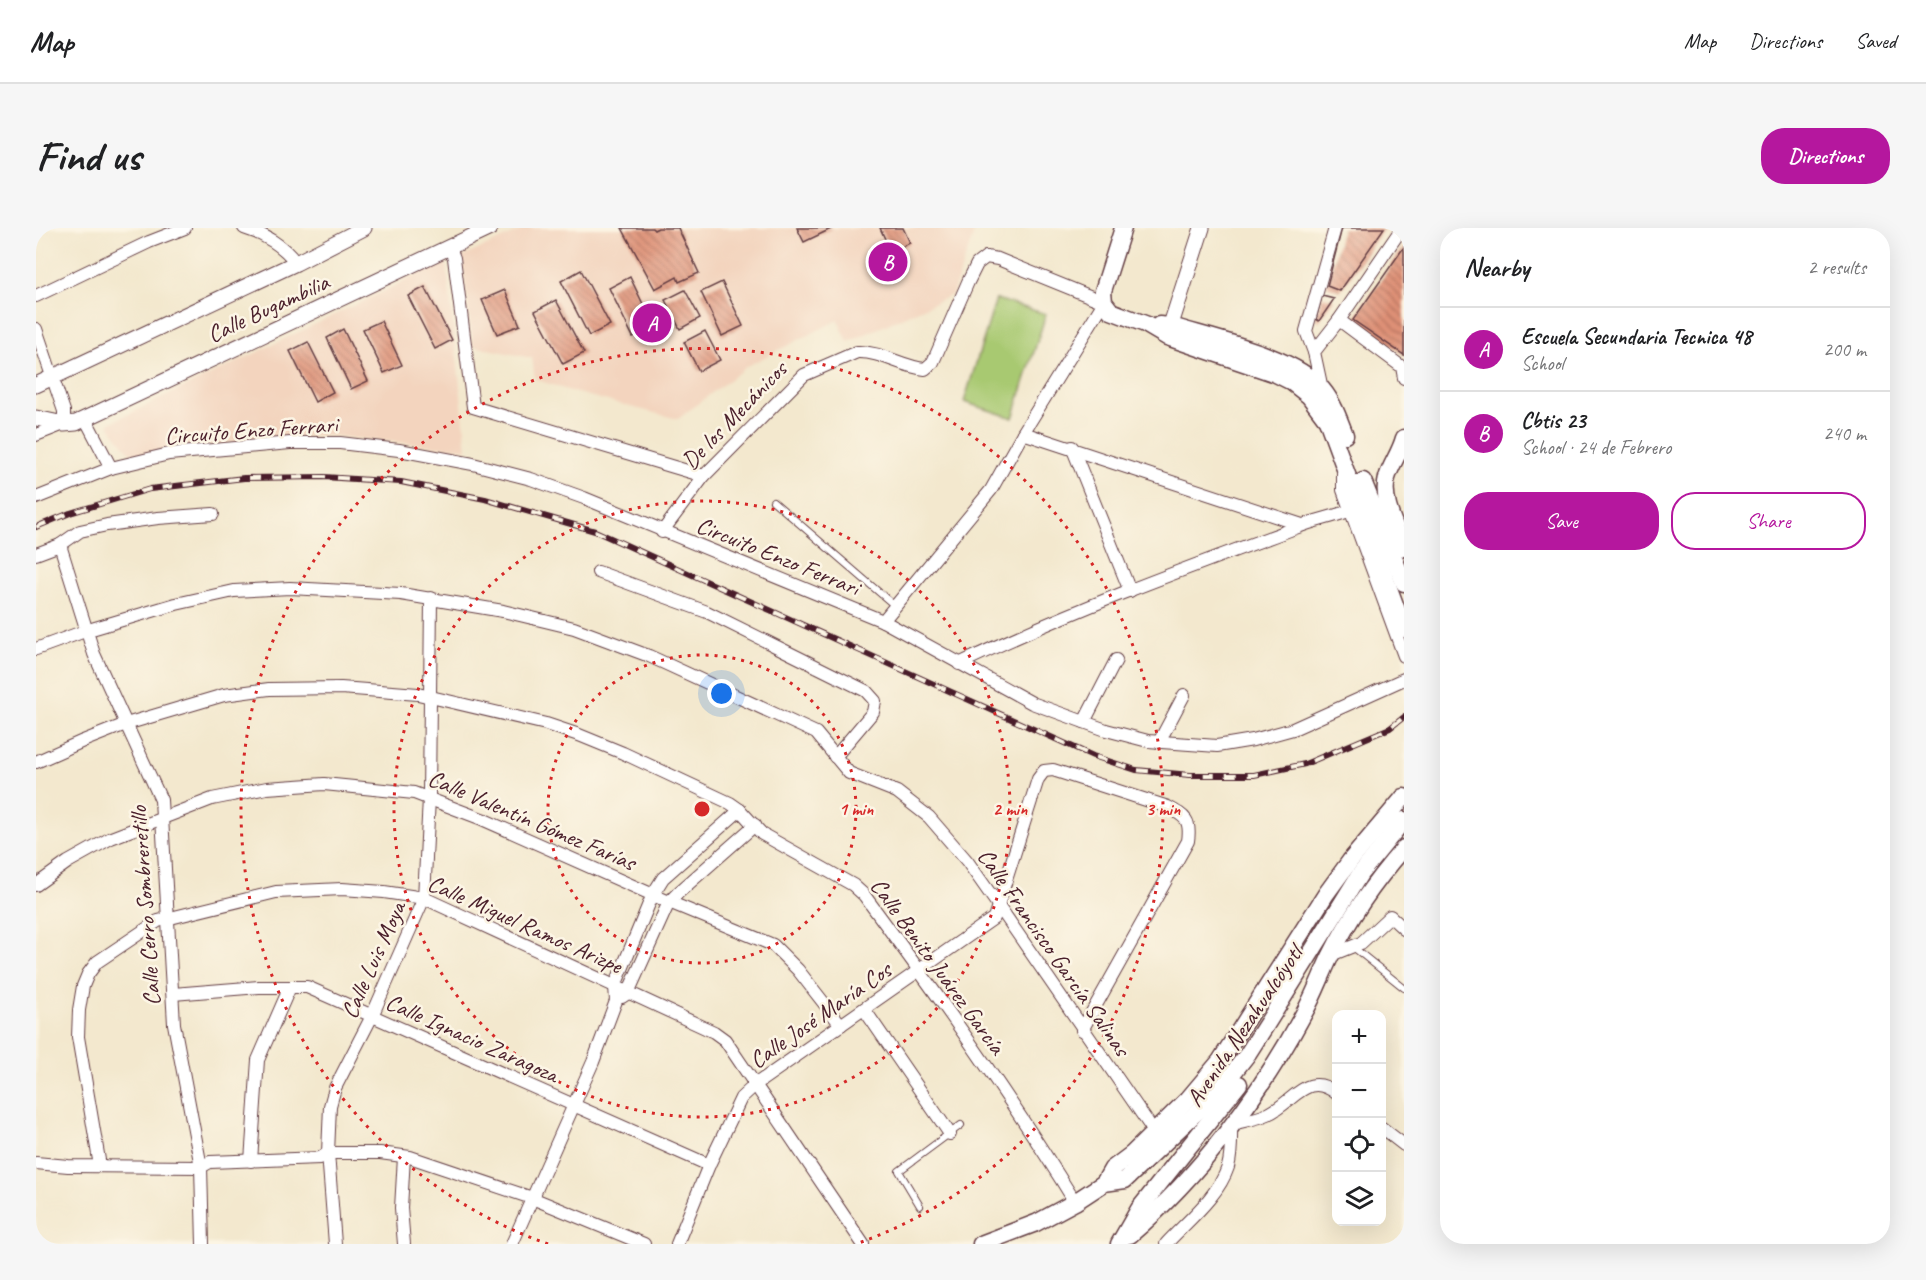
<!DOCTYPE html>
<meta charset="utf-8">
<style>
:root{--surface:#fff;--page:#f6f6f6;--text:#202124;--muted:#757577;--line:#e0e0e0;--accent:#b5179e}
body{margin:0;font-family:Caveat,sans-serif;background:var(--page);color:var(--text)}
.controls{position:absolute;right:18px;bottom:18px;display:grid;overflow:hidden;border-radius:12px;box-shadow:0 6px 24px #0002}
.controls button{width:54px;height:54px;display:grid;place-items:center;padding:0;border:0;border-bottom:2px solid var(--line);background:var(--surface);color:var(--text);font:30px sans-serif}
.you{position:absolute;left:686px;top:466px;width:21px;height:21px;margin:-15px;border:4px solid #fff;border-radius:50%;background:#1a73e8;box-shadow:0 0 0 9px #1a73e833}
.badge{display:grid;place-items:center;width:39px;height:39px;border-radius:50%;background:var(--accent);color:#fff;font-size:20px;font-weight:700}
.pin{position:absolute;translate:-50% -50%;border:3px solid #fff;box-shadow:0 2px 6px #0006}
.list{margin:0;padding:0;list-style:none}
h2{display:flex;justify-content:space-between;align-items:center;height:78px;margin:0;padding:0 24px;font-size:26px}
h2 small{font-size:20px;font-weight:400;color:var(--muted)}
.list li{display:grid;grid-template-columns:39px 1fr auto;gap:18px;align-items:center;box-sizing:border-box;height:84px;padding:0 24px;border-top:2px solid var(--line)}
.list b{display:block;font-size:22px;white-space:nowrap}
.list p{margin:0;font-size:20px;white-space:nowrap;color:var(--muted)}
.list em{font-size:20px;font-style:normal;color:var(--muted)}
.actions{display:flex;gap:12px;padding:18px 24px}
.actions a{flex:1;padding:14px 0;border:2px solid var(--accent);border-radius:24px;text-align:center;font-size:21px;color:var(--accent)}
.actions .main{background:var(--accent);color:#fff}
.icon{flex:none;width:33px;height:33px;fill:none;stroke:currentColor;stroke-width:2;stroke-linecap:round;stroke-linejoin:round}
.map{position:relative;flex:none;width:1368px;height:1016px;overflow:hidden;border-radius:24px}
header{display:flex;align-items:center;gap:36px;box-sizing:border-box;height:84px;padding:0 30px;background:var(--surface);border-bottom:2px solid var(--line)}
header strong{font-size:28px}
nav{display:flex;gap:33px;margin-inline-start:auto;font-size:21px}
.intro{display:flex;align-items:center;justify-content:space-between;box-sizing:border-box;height:144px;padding:0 36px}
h1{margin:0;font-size:42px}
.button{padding:15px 27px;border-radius:24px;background:var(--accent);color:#fff;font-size:21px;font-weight:700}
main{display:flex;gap:36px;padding:0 36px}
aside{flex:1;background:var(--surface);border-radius:24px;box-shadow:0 6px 24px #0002}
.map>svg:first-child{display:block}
.built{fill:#f3d4be}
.green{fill:#a8c971;stroke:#79744e;stroke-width:1.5}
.building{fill:url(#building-back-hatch)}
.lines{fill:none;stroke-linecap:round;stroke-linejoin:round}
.service-casing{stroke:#633d43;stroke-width:8}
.minor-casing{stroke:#633d43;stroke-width:14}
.tertiary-casing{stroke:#633d43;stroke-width:17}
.secondary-casing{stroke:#633d43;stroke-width:19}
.service{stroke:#fff;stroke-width:6}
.minor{stroke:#fff;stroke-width:12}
.tertiary{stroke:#fff;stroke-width:15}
.secondary{stroke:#fff;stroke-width:16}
.rail-casing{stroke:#4a1f2b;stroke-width:6}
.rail{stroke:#fcf5e5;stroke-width:4;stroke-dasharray:11;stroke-linecap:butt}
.ring{fill:none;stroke:#d62828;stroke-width:3;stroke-dasharray:3 6}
.labels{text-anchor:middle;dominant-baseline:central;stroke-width:5;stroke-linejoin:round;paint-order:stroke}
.street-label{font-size:24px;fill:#4a1f2b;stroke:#fcf5e5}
.centre{fill:#d62828;stroke:#fcf5e5;stroke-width:3}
.ring-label{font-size:18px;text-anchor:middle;font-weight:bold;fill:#d62828;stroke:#fcf5e5;stroke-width:5;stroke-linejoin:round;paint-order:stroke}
</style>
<header>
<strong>Map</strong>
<nav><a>Map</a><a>Directions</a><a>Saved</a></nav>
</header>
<div class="intro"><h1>Find us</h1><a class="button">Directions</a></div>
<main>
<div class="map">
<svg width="1368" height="1016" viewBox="0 0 1368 1016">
<defs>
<pattern id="building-back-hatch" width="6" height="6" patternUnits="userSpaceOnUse" patternTransform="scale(1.5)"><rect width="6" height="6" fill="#de9076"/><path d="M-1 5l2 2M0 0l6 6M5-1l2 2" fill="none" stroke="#b67561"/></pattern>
</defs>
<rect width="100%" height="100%" fill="#fcf5e5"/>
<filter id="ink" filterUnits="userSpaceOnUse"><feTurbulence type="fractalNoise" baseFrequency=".0167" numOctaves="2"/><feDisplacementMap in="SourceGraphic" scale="12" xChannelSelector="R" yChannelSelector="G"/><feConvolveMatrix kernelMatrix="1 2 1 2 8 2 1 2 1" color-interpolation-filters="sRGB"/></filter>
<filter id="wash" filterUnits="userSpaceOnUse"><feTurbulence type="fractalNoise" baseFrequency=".008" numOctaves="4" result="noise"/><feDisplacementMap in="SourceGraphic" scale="24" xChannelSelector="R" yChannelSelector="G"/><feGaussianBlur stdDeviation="1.35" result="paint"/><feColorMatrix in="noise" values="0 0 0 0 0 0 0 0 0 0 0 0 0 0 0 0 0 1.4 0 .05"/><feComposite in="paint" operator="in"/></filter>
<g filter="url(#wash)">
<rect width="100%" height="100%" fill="#f3e8ce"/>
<!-- built -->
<g class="built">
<polygon points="490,0 940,0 916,67 812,114 802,92 711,138 642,191 537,164 499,151 496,130 437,118 426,29"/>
<polygon points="410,33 431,221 289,207 201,214 95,226 72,196"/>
</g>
<!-- green -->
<polygon class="green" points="960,71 1010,86 977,190 928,174"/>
<g id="blocks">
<!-- building -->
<g class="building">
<polygon points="586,0 616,0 618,2 622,0 642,0 663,45 643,54 641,49 619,61"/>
<polygon points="761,0 797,0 768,14"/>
<polygon points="844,0 867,0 874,15 855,24"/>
<polygon points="1306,0 1348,0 1304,63 1291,58"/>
<polygon points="1368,19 1368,127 1317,92"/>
<polygon points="545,42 574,97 553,108 525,53"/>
<polygon points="594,49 618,99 597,109 573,60"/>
<polygon points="686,54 707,98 686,108 665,64"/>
<polygon points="389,59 416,112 399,121 372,68"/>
<polygon points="469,62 484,97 461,106 446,72"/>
<polygon points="649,62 664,90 644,101 629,72"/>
<polygon points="1286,68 1298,71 1283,93 1280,91"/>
<polygon points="520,72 548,125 527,136 499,83"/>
<polygon points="345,93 366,137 348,145 327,101"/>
<polygon points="307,101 332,153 315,161 291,110"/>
<polygon points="669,103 684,132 663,143 648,114"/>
<polygon points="272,114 297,164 279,174 254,123"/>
</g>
</g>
</g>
<g filter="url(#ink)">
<use href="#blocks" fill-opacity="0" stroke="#633d43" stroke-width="1.5"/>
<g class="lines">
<defs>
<g id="service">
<polyline points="737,273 859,378"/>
<polyline points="1317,719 1368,760"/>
<polyline points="884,978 863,943 925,897"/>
</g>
<g id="minor">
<path d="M 208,0 C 228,6 248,18 260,35"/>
<polyline points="414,20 418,30 437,179 668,248"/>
<polyline points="0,68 113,14 149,0"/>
<polyline points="1303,92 1366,139 1368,150"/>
<polyline points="0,101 28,183 28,196 0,207"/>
<polyline points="1278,124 1270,103 1299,0"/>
<polyline points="1286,161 1278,124 1303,92 1366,0"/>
<polyline points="49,190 75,240"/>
<polyline points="987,205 1266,297"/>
<polyline points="1036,219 1094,363"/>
<polyline points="1307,245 1307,262 1368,428"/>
<polyline points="0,270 75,240 133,226 254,215 304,215 363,222 437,236 495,251 548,270 847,393 996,475 1070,502 1112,513 1181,518 1217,512 1257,501 1368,451"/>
<path d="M 626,304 L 668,248 L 768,147 L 821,124 C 845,123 866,139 889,141 L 897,134 L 932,54 L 941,36 L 950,29 L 962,31 L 1068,74 L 987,205 L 955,262 L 847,393"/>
<polyline points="24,317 58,426 125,572 138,796 165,939 167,1016"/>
<polyline points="0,326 24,317 44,303 71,297 122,290 177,286"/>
<polyline points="562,344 671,384 830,463 839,473 837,484 799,529"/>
<polyline points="0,421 49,403 140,376 198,363 254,360 365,366 467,383 538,400 613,428 780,505 813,545 861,564 893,589 931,633 962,677 1119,905"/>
<path d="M 923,436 C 1033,383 1148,341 1262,299 C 1279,292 1298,289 1315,282"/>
<polyline points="1048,494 1080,432"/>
<polyline points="1123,514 1148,467"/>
<path d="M 0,534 L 47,513 L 90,496 L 188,467 L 233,461 L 305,460 L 382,466 L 510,496 L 543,507 L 587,525 L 694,575 L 704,582 L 726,606 L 817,657 L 828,667 C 902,767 974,868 1039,974"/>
<polyline points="0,657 32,634 75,610 176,571 231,560 288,556 378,565 446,591 633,674 737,717 762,742 805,797"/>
<polyline points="1295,727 1325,715 1354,688 1368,701"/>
<polyline points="137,766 223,759 271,759 673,937"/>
<polyline points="586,769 592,765 633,674 643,664 719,597"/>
<polyline points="828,781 914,906"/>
<polyline points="1346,900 1368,917"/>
<polyline points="368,929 365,980 368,1016"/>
<polyline points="215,933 222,832 254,759"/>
<polyline points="0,935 32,938 165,939"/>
<polyline points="64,938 42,809 43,782 47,758 52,746 61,734 122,693 240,664 306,661 348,664 388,670 678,804 689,812 827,1016"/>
<polyline points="165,939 174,934 284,930 292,925 344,925 374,929 496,970 608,1016"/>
<polyline points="299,1016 292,925 294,878 299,860 336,788 388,670 393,570 395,370"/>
<polyline points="476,1016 557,834 580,773 579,758 617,666 627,650 704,582"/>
<path d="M 641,1016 L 673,937 L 705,870 L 720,856 L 958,690 L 1002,551 L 1008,543 L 1017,542 L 1132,579 C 1150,589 1155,592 1152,613 L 1046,802"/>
<path d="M 1130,1016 C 1151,993 1182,969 1192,939 C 1196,925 1195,910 1195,896 C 1207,893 1221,891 1232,886 C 1258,874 1271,842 1300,865"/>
</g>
<g id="tertiary">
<polyline points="1131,109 1166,0"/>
<polyline points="0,157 260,35 328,0"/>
<polyline points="0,190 28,196 40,195 454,0"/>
</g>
<g id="secondary">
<polyline points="1087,0 1067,63 1068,74 1075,83 1109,96 1131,109 1240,146 1254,153 1273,168 1291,192 1368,401"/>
<path d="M 1123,97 L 1135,98 C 1177,111 1259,128 1286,161 C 1297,174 1303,191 1309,207"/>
<path d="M 1368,210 C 1364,225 1355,236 1351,250 C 1345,273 1360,299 1368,320"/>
<polyline points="1327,253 1368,355"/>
<polyline points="1068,955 1076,941 1096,926 1152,871 1184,833 1290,666 1314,633 1368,569"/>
<path d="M 1094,1007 C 1163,948 1224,867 1267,787 C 1278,768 1285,748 1294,729 C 1313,690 1339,653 1368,620"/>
<polyline points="945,1016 1000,995 1039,974 1068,955 1089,952 1182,864 1211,827 1232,794 1324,646 1368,592"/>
<polyline points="1083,1016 1103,981 1203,856"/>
</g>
</defs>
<!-- service casing -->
<use href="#service" class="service-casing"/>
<!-- minor casing -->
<use href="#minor" class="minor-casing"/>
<!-- tertiary casing -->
<use href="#tertiary" class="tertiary-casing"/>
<!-- secondary casing -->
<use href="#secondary" class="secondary-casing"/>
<!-- service -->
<use href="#service" class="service"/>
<!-- minor -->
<use href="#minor" class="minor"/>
<!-- tertiary -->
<use href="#tertiary" class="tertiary"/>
<!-- secondary -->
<use href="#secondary" class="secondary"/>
<defs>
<polyline id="rail" points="0,299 34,285 114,261 208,250 288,249 365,254 449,271 559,303 1057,528 1100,542 1154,547 1218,547 1269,536 1354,500 1368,489"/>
</defs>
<!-- rail casing -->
<use href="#rail" class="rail-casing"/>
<!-- rail -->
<use href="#rail" class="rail"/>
</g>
</g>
<!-- distance rings -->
<g class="ring">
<circle cx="666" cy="581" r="154"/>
<circle cx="666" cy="581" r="308"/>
<path d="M512 1016A461 461 0 1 1 820 1016"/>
</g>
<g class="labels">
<!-- street labels -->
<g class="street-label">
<text transform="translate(232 80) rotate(-25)">Calle Bugambilia</text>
<text transform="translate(698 187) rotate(-46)">De los Mecánicos</text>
<text transform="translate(215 202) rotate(-4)">Circuito Enzo Ferrari</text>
<text transform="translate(742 328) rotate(22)">Circuito Enzo Ferrari</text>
<text transform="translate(496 592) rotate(23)">Calle Valentín Gómez Farías</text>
<text transform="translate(109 678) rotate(-94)">Calle Cerro Sombreretillo</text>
<text transform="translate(489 696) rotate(24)">Calle Miguel Ramos Arizpe</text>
<text transform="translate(1018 724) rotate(55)">Calle Francisco García Salinas</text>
<text transform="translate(337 732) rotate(-66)">Calle Luis Moya</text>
<text transform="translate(902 738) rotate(54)">Calle Benito Juárez García</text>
<text transform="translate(784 787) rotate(-35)">Calle José María Cos</text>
<text transform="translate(1208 798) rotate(-56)">Avenida Nezahualcóyotl</text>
<text transform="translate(436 810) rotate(24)">Calle Ignacio Zaragoza</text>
</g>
</g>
<circle cx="666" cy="581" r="9" class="centre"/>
<g class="ring-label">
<text x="820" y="587">1 min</text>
<text x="974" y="587">2 min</text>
<text x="1127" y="587">3 min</text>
</g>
</svg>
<div class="controls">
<button>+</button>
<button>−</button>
<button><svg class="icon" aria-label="locate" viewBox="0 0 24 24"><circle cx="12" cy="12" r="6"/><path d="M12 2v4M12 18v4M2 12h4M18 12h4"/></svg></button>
<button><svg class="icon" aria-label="layers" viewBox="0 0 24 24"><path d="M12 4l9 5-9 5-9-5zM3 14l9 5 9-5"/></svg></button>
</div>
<div class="you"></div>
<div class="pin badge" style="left:616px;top:95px">A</div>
<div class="pin badge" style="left:852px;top:34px">B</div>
</div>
<aside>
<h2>Nearby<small>2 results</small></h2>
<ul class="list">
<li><span class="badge">A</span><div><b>Escuela Secundaria Tecnica 48</b><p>School</p></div><em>200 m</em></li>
<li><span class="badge">B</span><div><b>Cbtis 23</b><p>School · 24 de Febrero</p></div><em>240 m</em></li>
</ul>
<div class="actions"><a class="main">Save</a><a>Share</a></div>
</aside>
</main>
